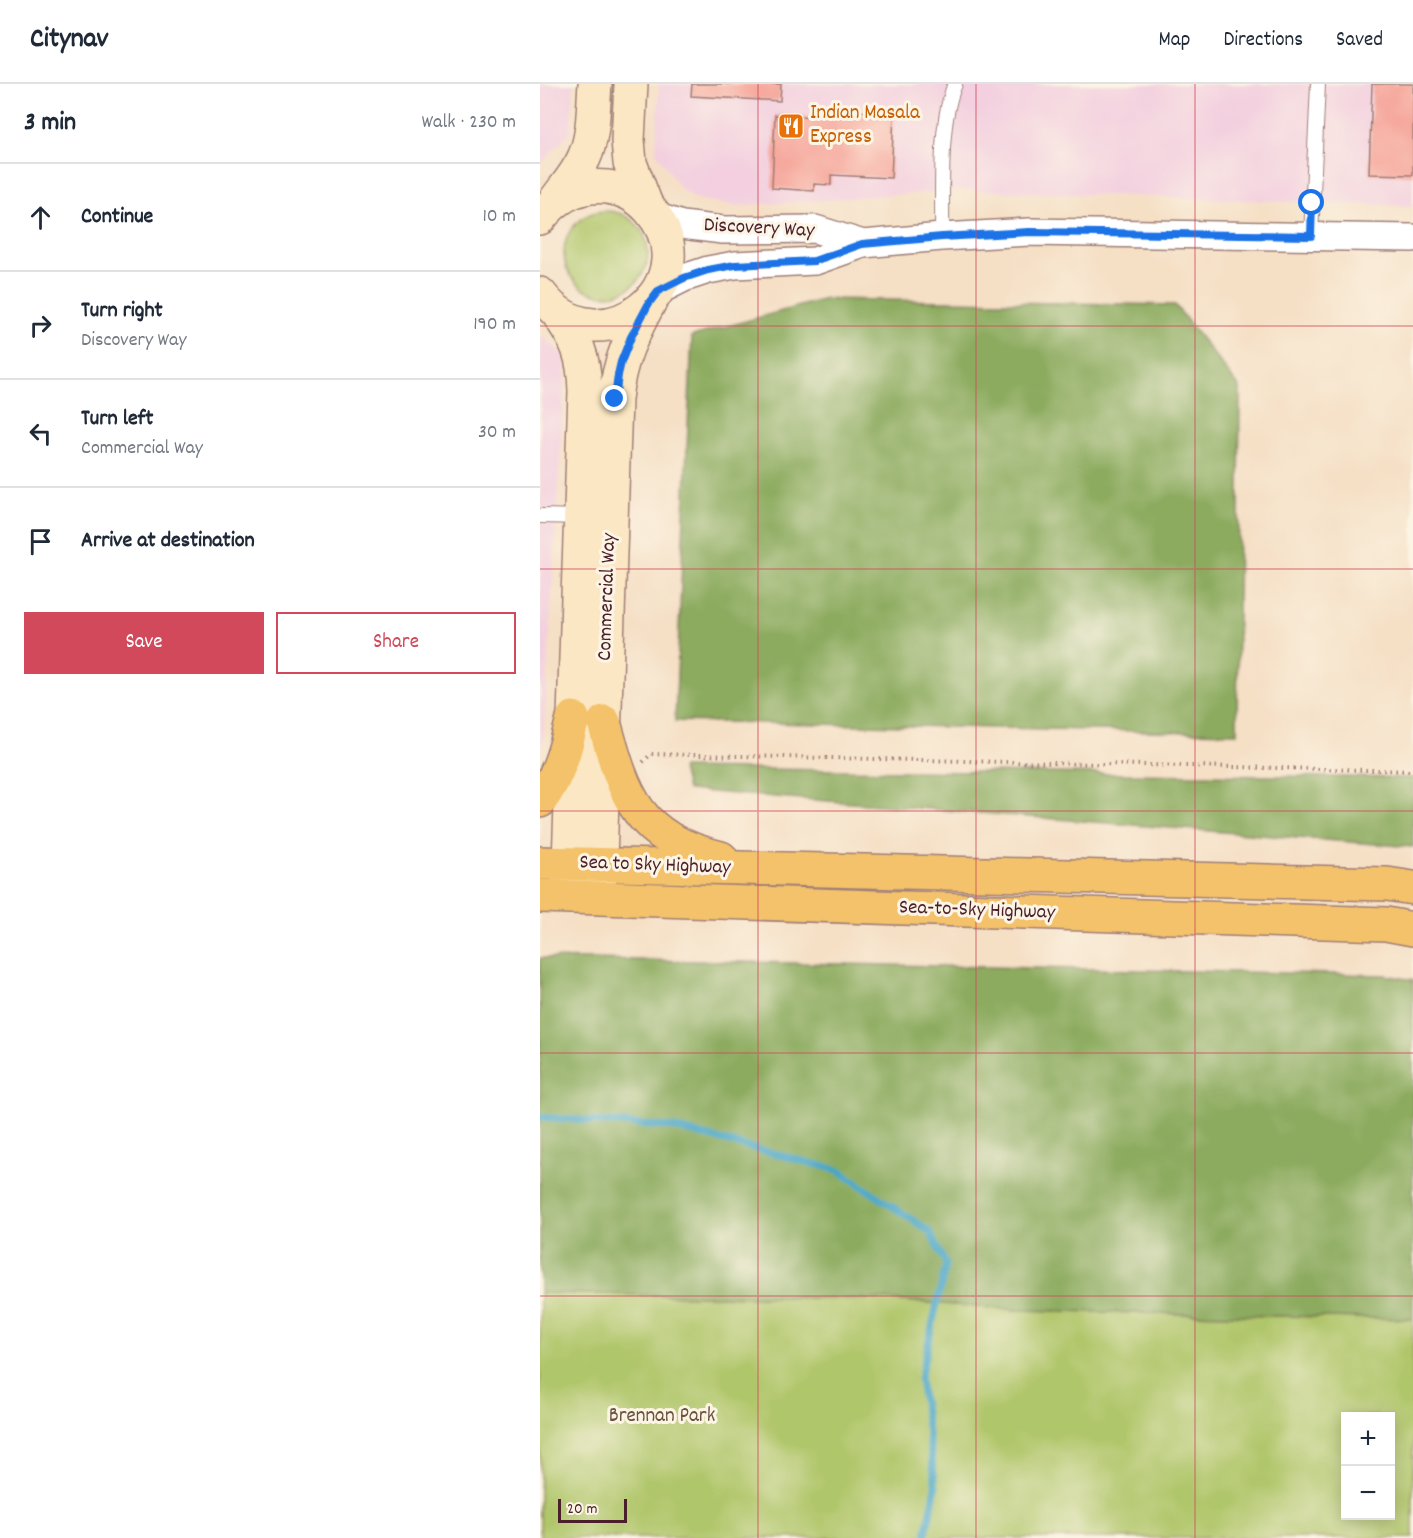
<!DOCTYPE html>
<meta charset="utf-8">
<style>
:root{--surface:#fff;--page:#f2f2f3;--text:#1f2937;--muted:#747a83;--line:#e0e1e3;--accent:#d1495b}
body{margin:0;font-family:Dekko,sans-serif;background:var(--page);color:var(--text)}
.controls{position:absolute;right:18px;bottom:18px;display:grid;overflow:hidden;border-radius:0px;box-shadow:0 3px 15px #0003}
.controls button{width:54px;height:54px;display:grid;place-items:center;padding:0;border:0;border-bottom:2px solid var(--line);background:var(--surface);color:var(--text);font:30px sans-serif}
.scale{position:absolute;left:18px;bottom:15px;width:69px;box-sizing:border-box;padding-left:6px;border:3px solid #4a1f2b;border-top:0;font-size:16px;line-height:21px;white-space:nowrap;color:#4a1f2b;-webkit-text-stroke:4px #fcf5e5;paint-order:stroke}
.stop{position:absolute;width:18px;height:18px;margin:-14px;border:4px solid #1a73e8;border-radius:50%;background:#fff}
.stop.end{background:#1a73e8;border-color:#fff;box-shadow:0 2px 6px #0008}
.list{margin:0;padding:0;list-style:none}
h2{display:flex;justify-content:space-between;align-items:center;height:78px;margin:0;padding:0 24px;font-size:26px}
h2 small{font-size:20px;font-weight:400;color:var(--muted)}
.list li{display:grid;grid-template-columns:39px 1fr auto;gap:18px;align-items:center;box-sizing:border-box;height:108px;padding:0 24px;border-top:2px solid var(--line)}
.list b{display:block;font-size:22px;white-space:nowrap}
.list p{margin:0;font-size:20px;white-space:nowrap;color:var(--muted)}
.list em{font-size:20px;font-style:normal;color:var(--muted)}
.actions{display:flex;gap:12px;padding:18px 24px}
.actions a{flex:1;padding:14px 0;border:2px solid var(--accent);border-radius:0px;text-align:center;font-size:21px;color:var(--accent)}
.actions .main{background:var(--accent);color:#fff}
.icon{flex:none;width:33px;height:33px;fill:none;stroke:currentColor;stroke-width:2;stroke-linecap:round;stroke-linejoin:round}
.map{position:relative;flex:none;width:873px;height:1454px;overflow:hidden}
header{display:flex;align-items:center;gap:36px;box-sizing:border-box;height:84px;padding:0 30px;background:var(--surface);border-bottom:2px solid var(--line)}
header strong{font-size:28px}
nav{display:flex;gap:33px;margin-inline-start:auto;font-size:21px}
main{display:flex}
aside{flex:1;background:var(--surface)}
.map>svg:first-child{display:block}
.built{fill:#f3cfdf}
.green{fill:#b0c66b;stroke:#7d724b;stroke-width:1.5;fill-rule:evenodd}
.forest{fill:#8cab5f;stroke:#6b6545;stroke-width:1.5}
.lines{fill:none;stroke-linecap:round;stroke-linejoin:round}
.stream{stroke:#47a6c6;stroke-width:7}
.building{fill:#f59c92}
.lane-casing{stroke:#a07f78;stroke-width:16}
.street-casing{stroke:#a07f78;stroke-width:30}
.secondary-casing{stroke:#a07f78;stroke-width:36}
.highway-casing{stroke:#a07f78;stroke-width:36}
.path{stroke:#a07f78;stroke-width:4;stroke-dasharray:1.5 4.5;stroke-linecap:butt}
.lane{stroke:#fff;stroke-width:14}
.street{stroke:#fff;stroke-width:27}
.secondary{stroke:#fbe7c3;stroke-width:33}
.highway{stroke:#f4c26a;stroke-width:33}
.route{stroke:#1a73e8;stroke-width:8}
.grid{fill:none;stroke:#d1495b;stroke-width:1.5;stroke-opacity:0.55}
.labels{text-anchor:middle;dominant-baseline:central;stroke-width:6;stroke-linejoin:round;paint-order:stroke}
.food-label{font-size:21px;fill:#c56008;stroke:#fcf5e5;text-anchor:start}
.street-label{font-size:21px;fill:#4a1f2b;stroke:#fcf5e5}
.park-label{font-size:21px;fill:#69513e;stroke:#fcf5e5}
</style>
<header>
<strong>Citynav</strong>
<nav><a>Map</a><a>Directions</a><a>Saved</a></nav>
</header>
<main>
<aside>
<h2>3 min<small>Walk · 230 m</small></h2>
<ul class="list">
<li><svg class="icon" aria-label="ahead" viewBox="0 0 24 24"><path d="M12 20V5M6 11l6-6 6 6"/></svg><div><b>Continue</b></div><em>10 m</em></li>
<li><svg class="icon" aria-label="right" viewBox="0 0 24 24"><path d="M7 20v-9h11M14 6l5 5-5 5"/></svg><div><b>Turn right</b><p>Discovery Way</p></div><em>190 m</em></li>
<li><svg class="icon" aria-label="left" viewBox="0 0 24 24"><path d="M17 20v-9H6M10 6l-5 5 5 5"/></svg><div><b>Turn left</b><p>Commercial Way</p></div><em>30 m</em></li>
<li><svg class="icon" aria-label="arrive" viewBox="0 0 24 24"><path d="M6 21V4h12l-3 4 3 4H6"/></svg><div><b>Arrive at destination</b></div></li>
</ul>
<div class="actions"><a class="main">Save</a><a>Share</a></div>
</aside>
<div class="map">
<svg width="873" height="1454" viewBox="0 0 873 1454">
<rect width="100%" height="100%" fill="#fcf5e5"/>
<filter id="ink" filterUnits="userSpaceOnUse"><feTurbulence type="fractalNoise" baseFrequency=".0167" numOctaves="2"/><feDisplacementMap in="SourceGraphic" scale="12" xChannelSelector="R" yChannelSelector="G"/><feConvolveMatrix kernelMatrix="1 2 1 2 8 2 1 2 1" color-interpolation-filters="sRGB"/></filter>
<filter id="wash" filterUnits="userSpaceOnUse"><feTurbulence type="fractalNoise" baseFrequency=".008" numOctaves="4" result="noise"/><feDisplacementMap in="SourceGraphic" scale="24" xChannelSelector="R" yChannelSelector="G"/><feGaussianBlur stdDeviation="1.35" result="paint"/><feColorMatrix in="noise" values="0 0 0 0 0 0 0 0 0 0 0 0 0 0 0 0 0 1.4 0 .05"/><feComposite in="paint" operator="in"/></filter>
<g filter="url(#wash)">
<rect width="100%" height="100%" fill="#f5dfc5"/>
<!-- built -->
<g class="built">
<polygon points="0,0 34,0 30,48 0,81"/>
<polygon points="119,0 873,0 873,122 421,106 197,122 157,115 141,105 116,68"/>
<polygon points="0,250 26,274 3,660 0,660"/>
</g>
<!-- green -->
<g class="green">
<circle cx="66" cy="169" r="42"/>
<path d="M 0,1209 L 340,1215 L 478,1226 L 873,1235 L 873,1454 L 0,1454 ZM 806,1332 L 850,1332 L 850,1432 L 806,1432 Z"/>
</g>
<!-- forest -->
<g class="forest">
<polygon points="285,215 635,221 700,304 697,649 135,637 152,252"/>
<polygon points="142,684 873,694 873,763 147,706"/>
<polygon points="0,874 845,891 873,896 873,1235 478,1226 340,1215 0,1209"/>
</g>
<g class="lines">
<!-- stream -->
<polyline class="stream" points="0,1033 130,1043 298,1086 389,1147 406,1180 380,1295 396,1403 385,1454"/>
</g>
<g id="blocks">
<!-- building -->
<g class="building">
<polygon points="152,0 241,0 240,17 151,12"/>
<polygon points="832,0 873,0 873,91 829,90"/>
<polygon points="276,25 354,29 351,94 291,91 291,101 274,100 274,107 232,104 235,31 275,33"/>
</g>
</g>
</g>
<g filter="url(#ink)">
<use href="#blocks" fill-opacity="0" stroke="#a07f78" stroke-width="1.5"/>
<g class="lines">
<defs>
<g id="lane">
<polyline points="771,152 778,0"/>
<path d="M 402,153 C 403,108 398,41 415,0"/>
<polyline points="0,432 41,433"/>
</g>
<g id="street">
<polyline points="115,132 142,141 183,146 275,145 323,160"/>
<polyline points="118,207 144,194 168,186 195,181 275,177 323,160 402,153 489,148 873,154"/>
</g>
<g id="secondary">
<polyline points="91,0 88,56 90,79 106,121"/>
<path d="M 15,117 C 25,103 37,90 44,74 C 54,52 53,24 55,0"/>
<path d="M 0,134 C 17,112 39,100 67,103 C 83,105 99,113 110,126 C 172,198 60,290 0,210"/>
<path d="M 17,228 C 37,257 44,270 45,307 L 28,809"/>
<path d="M 59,809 L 75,315 C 79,276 91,253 109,219"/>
</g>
<g id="highway">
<path d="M 64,638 C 85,714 97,754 181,774"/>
<path d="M 0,717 C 19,692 26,663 33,634"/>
<polyline points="0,779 847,800 873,804"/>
<polyline points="0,812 846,840 873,845"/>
</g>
</defs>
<!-- lane casing -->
<use href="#lane" class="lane-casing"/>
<!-- street casing -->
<use href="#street" class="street-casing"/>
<!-- secondary casing -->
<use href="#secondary" class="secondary-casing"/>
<!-- highway casing -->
<use href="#highway" class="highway-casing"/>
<!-- path -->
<polyline class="path" points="103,678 111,670 873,687"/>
<!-- lane -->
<use href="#lane" class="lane"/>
<!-- street -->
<use href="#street" class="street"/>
<!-- secondary -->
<use href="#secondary" class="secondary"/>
<!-- highway -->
<use href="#highway" class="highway"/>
</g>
</g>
<g class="lines" filter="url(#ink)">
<!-- route -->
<polyline class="route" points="75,315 78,291 81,278 91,253 109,219 118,207 144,194 168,186 195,181 274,177 322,160 402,153 489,148 771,152 772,119"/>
</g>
<!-- grid -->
<path class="grid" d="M 218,0 L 218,1454M 436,0 L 436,1454M 655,0 L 655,1454M 0,242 L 873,242M 0,485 L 873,485M 0,727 L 873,727M 0,969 L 873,969M 0,1212 L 873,1212"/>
<!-- icons -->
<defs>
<symbol id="restaurant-square" viewBox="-11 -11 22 22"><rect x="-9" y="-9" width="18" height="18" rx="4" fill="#e8710a" stroke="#fcf5e5"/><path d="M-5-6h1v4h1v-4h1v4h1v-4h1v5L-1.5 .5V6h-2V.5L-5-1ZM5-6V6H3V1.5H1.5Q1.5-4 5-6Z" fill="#fff"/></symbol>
</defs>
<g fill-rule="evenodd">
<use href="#restaurant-square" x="236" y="27" width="30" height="30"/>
</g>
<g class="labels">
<!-- food labels -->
<g class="food-label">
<text x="270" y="30">Indian Masala<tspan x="270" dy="24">Express</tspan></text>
</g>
<!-- street labels -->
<g class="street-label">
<text transform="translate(219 145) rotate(3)">Discovery Way</text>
<text transform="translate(68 513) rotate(-88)">Commercial Way</text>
<text transform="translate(115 782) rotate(2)">Sea to Sky Highway</text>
<text transform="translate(437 827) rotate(2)">Sea-to-Sky Highway</text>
</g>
<!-- park labels -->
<g class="park-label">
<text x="122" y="1333">Brennan Park</text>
</g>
</g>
</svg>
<div class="controls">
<button>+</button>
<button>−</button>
</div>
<div class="scale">20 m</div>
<div class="stop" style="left:772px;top:119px"></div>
<div class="stop end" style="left:75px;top:315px"></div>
</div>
</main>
